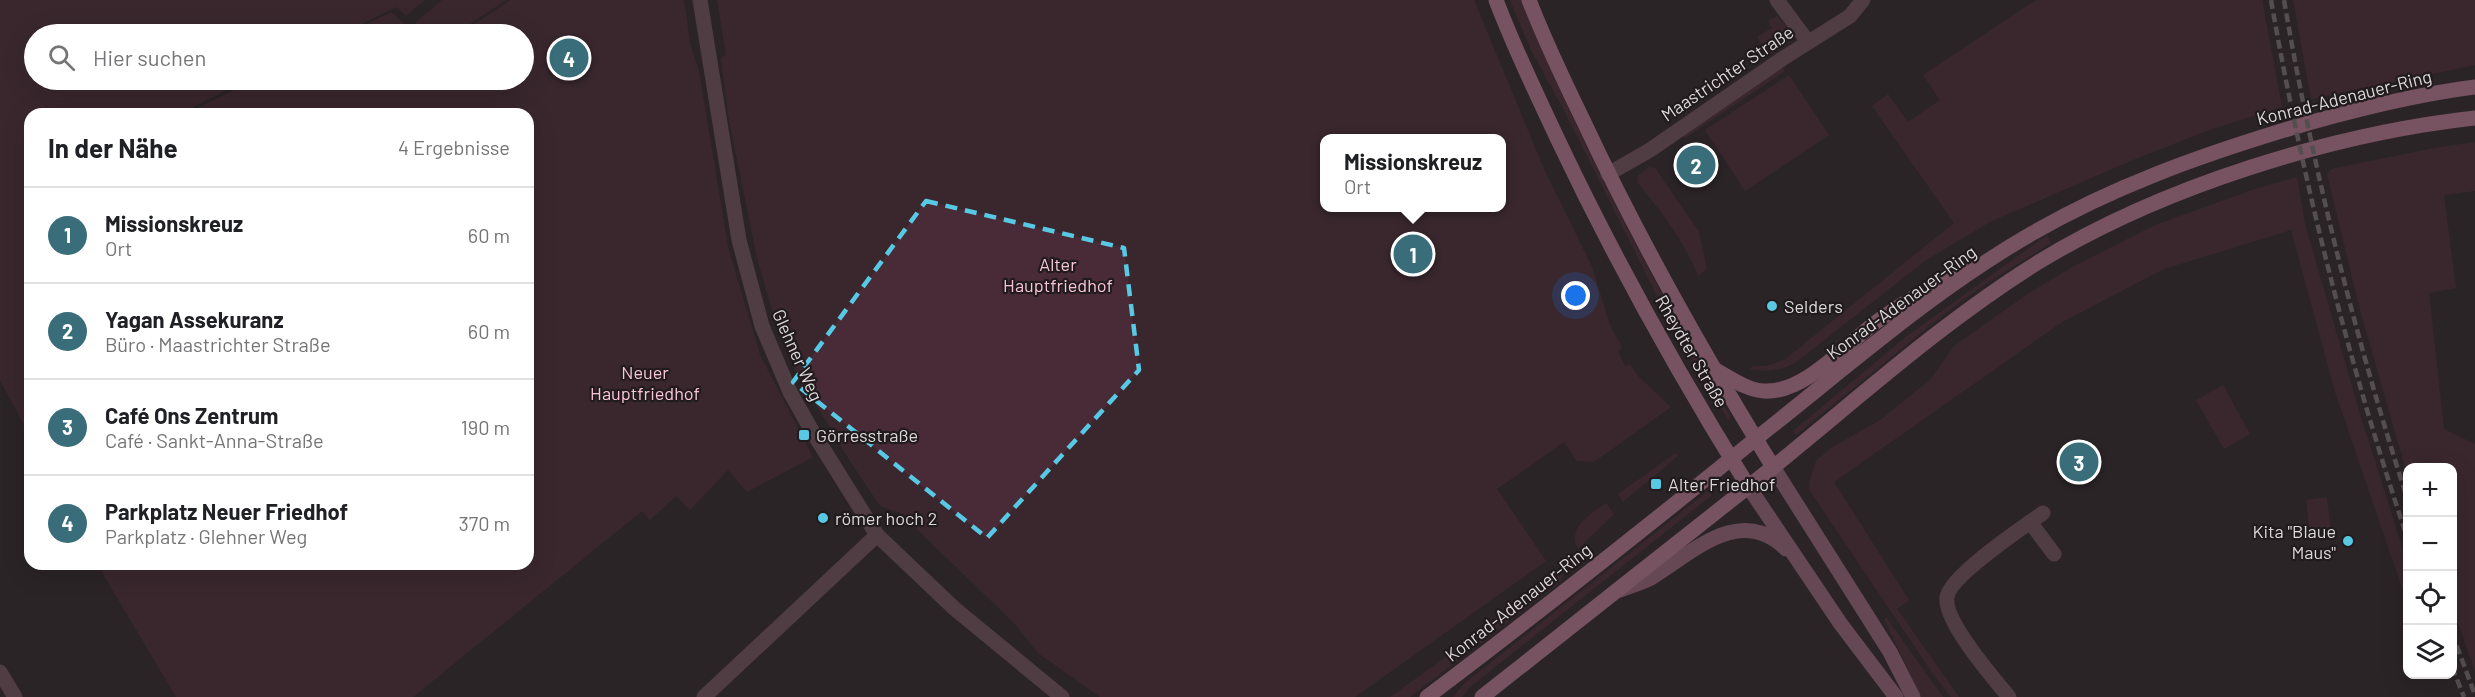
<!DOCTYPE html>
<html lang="de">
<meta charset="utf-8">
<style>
:root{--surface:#fff;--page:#f2f2f2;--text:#202124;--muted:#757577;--line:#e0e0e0;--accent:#396d7a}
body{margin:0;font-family:Barlow,sans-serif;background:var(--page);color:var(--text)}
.controls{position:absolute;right:18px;bottom:18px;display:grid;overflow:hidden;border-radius:12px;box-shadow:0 6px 24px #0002}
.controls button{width:54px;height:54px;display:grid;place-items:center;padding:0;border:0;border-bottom:2px solid var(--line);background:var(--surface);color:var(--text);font:30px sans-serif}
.you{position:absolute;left:1576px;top:296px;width:21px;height:21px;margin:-15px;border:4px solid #fff;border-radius:50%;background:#1a73e8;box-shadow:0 0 0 9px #1a73e833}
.badge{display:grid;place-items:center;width:39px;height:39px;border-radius:50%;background:var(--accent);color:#fff;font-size:20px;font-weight:700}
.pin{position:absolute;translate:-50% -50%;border:3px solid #fff;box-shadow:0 2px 6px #0006}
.popup{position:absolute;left:1320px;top:134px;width:186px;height:78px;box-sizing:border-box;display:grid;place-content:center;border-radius:12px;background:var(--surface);filter:drop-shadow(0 2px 4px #0005);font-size:20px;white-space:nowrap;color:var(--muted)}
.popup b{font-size:22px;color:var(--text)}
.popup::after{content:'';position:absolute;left:50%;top:100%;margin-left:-12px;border:12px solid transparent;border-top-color:var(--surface)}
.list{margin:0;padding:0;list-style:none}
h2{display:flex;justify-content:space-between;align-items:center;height:78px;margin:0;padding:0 24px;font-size:26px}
h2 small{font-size:20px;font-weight:400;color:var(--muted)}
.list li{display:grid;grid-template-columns:39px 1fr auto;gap:18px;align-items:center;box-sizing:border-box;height:96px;padding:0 24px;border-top:2px solid var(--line)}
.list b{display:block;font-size:22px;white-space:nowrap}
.list p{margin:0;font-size:20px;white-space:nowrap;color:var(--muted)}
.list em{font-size:20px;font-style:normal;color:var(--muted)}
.icon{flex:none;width:33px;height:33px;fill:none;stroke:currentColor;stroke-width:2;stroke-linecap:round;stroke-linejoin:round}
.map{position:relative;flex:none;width:2475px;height:697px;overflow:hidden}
.search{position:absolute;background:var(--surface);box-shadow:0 6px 24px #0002;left:24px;top:24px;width:510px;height:66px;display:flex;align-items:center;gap:15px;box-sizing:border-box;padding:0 21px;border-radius:33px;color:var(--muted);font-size:22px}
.panel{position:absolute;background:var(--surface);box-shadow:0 6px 24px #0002;left:24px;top:108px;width:510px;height:462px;border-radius:18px}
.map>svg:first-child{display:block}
.green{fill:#492b37;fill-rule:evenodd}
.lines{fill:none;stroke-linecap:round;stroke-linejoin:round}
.street{stroke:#7c5966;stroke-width:15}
.secondary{stroke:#ac748a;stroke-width:15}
.primary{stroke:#d289a6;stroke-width:15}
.rail{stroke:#858082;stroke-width:4.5;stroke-dasharray:9 4.5;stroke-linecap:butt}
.marked{fill:none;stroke:#58c9e4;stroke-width:4.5;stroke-dasharray:12 8;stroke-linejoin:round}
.poi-dot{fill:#58c9e4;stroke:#211b1d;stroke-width:2}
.labels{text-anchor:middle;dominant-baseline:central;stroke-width:4.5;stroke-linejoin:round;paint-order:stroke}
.street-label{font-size:18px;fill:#dcd8da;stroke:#211b1d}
.park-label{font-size:18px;fill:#f9c4d8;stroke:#211b1d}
.poi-label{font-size:18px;fill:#dcd8da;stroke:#211b1d;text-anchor:start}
</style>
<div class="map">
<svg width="2475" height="697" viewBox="0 0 2475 697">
<rect width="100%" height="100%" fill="#2b2427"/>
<!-- green -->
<g class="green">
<polygon points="0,0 425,0 406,16 397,7 341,34 34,34 34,80 247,80 179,114 30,114 30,437 0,380"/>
<polygon points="442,0 506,0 455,34 425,34 415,23"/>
<polygon points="511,0 684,0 690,43 699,71 728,247 760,355 813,457 747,492 728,470 690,510 676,496 650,520 642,511 413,697 176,697 97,564 528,564 528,114 185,114 255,80 524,80 524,34 458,34"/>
<path d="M 717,0 L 1474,0 L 1544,169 L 1592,267 L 1610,325 L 1622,348 L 1618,351 L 1625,366 L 1630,364 L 1638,376 L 1671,407 L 1594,462 L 1577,461 L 1564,442 L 1497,489 L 1546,561 L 1355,697 L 1100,697 L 1038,653 L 1014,623 L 900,513 L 880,506 L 848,458 L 793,366 L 774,316 L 757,258 L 728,115 L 721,58 L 726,55 ZM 1324,138 L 1502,138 L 1502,208 L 1324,208 Z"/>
<path d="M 1510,0 L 1521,0 C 1581,145 1653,282 1731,418 L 1728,420 L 1664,310 L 1567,116 L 1531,50 Z"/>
<path d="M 2036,0 L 2262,0 L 2282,107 L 2209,130 L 2128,162 L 1990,222 L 1926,260 L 1795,363 C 1779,371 1767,372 1749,369 L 1754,366 L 1767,366 L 1784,360 L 1954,223 L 1872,106 L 1888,94 L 1908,122 L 1940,100 L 1923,75 Z"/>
<polygon points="2293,0 2475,0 2475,65 2311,99"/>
<polygon points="391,12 416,34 346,34"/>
<polygon points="1777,16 1785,25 1785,42 1779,50 1769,55 1757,37 1772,28 1768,21"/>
<polygon points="1782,67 1785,71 1685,138 1682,134"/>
<polygon points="1789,75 1829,135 1745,191 1705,130"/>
<polygon points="2475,142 2475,191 2444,195 2456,288 2429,293 2444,429 2475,444 2475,671 2453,609 2452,468 2408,468 2407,474 2359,306 2327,174 2331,169 2434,148"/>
<path d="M 1649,167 L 1655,168 L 1699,232 L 1707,269 L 1698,276 C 1684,240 1661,211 1637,182 L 1638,176 Z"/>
<polygon points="2297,177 2305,224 2360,414 2407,562 2407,602 2335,392 2291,230 2164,269 2062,322 1834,482 1909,600 1897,609 1959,697 1951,697 1933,674 1810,491 1809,483 1816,461 1832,447 1879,421 1931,379 1954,346 2029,293 2074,266 2155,225 2255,189"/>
<polygon points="2047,235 2051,243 1990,281 1944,314 1796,435 1793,431 1907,336"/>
<polygon points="2223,385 2250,434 2224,449 2196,400"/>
<polygon points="1676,453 1678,456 1623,502 1618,494"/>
<polygon points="1708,491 1712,495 1470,687 1462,697 1453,697 1466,682"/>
<polygon points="2327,497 2331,533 2310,535 2306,500"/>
<path d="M 1606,503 L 1614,514 L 1578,549 C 1566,528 1592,513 1606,503 Z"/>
<polygon points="1563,573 1562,580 1410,697 1390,697"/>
<polygon points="1886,617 1943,697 1921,697 1884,619"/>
</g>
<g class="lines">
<!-- street -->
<g class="street">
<polyline points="700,0 739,240 762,326 790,392 812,431 877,535 955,609 1062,697"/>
<polyline points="1777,0 1808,42"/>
<polyline points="1608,174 1650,150 1782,59 1850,16 1863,0"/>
<polyline points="2030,522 2054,554"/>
<polyline points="0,672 15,697"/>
<polyline points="704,697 877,535"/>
<path d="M 2009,697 C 1993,678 1943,620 1947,597 C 1950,576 2023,527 2043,513"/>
</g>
<!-- secondary -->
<g class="secondary">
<polyline points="1773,467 1890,652 1913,697"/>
<polyline points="1748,486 1840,623 1896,697"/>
<path d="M 1620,590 C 1630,586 1641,583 1651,578 C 1691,554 1740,503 1786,549"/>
</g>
<!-- primary -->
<g class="primary">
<path d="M 1496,0 C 1514,48 1537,95 1559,142 C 1615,260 1679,375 1748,486"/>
<path d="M 1529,0 C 1545,41 1564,81 1583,120 C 1639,240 1704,355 1773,467"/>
<path d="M 1714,369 C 1729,377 1746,390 1764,391 C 1805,394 1848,342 1879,320 C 1906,301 1934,285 1963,270"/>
<path d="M 1427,697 C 1539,613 1649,525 1758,437 C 1847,367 1932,291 2031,234 C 2112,187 2199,156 2288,129 C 2349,111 2412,95 2475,87"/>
<path d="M 1482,697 C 1580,619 1679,542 1777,464 C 1862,395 1944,321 2037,263 C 2161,187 2331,134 2475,118"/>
</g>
<!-- rail -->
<g class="rail">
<path d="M 2271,0 C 2303,183 2349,364 2408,540"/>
<path d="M 2284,0 C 2313,170 2355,337 2408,501"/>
<polyline points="2452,633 2475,695"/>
<polyline points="2452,667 2464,697"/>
</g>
</g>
<!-- marked area -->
<path d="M0 0H2475V697H0ZM 926,201 L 1124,248 L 1139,370 L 987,538 L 793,382 Z" fill="#2b2427" fill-opacity=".55" fill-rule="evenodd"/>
<path class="marked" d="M 926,201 L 1124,248 L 1139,370 L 987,538 L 793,382 Z"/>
<!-- markers -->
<g class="poi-dot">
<circle cx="1772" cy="306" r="6"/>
<rect x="798" y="429" width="12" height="12" rx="3"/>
<rect x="1650" y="478" width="12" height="12" rx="3"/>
<circle cx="823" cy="518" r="6"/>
<circle cx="2348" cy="541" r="6"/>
</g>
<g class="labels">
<!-- street labels -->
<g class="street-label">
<text transform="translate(1727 73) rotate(-34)">Maastrichter Straße</text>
<text transform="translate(2344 97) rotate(-14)">Konrad-Adenauer-Ring</text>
<text transform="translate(1901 302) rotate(-36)">Konrad-Adenauer-Ring</text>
<text transform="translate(1692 351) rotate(60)">Rheydter Straße</text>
<text transform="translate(798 355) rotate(66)">Glehner Weg</text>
<text transform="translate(1518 602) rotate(-38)">Konrad-Adenauer-Ring</text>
</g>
<!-- park labels -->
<g class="park-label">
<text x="1058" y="264">Alter<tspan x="1058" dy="21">Hauptfriedhof</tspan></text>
<text x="645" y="372">Neuer<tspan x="645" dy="21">Hauptfriedhof</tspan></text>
</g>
<!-- poi labels -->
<g class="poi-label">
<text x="1784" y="306">Selders</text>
<text x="816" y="435">Görresstraße</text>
<text x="1668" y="484">Alter Friedhof</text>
<text x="835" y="518">römer hoch 2</text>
<text x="2336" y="531" text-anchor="end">Kita "Blaue<tspan x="2336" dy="21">Maus"</tspan></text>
</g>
</g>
</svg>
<div class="controls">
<button>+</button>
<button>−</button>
<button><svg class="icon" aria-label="locate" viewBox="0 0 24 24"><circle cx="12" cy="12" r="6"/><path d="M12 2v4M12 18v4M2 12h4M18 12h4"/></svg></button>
<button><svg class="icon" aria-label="layers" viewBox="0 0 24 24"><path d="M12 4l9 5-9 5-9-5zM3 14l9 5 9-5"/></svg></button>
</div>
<div class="you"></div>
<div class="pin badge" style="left:1413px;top:254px">1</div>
<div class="popup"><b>Missionskreuz</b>Ort</div>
<div class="pin badge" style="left:1696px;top:165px">2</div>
<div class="pin badge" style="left:2079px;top:462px">3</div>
<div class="pin badge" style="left:569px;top:58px">4</div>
<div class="search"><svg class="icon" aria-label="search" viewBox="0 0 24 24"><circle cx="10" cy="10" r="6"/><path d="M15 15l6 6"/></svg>Hier suchen</div>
<section class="panel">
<h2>In der Nähe<small>4 Ergebnisse</small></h2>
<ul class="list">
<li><span class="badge">1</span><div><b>Missionskreuz</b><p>Ort</p></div><em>60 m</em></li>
<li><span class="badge">2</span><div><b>Yagan Assekuranz</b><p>Büro · Maastrichter Straße</p></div><em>60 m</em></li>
<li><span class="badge">3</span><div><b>Café Ons Zentrum</b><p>Café · Sankt-Anna-Straße</p></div><em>190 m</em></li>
<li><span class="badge">4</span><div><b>Parkplatz Neuer Friedhof</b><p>Parkplatz · Glehner Weg</p></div><em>370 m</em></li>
</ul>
</section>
</div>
